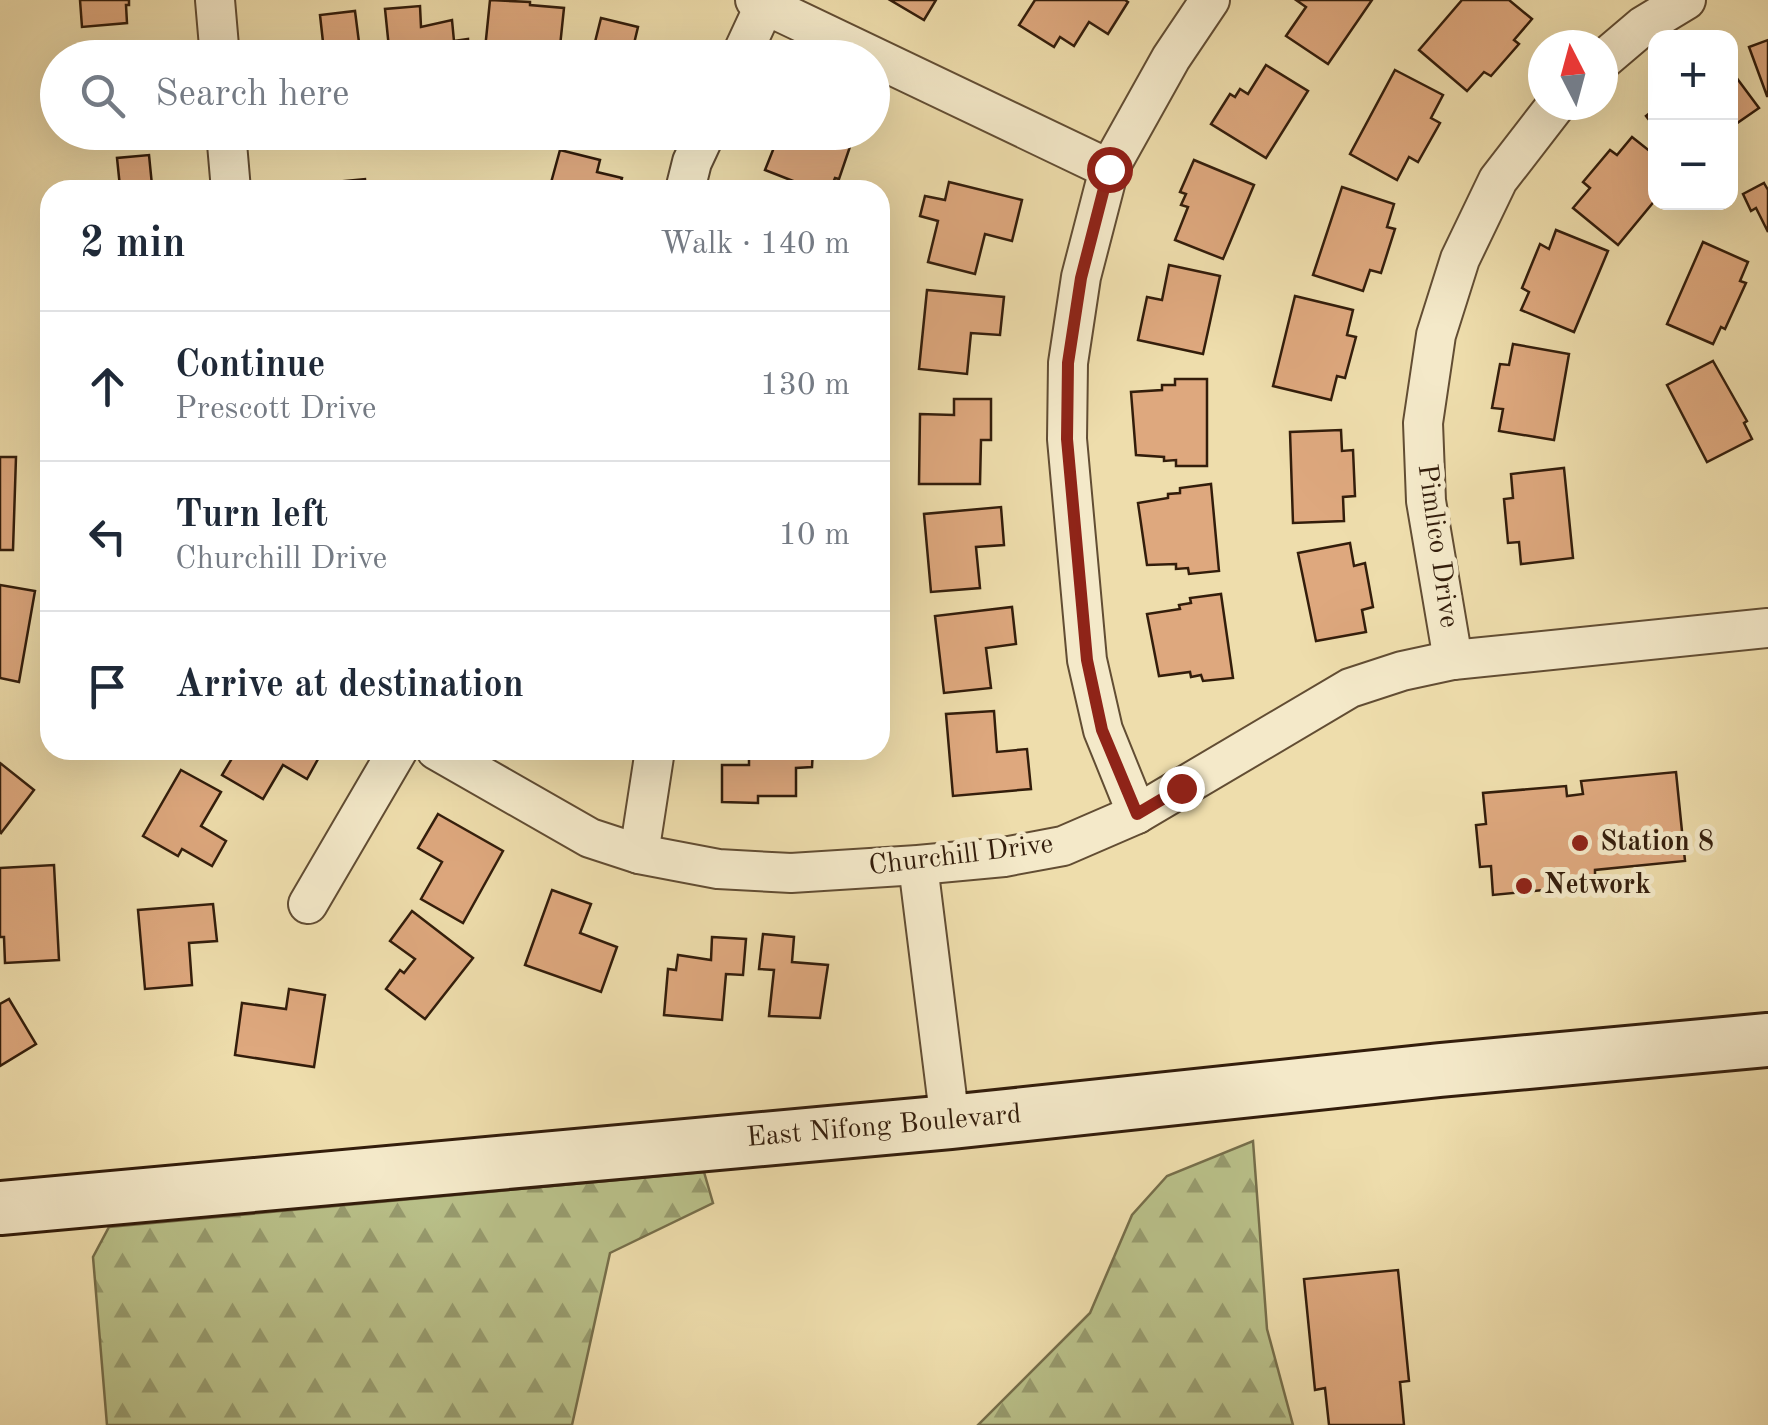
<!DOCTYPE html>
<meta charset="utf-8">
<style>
:root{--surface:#fff;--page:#f6f6f7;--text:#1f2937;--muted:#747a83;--line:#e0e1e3}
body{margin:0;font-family:"Old Standard TT",serif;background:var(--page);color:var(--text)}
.controls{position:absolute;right:30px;top:30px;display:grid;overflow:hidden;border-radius:20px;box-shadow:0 10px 40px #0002}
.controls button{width:90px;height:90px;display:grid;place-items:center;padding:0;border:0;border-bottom:2px solid var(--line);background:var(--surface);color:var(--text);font:50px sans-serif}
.compass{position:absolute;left:1528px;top:30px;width:90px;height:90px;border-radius:50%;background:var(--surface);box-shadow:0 10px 40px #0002;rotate:354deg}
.stop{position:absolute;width:30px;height:30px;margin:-22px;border:8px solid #8f2418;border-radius:50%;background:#fff}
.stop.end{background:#8f2418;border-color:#fff;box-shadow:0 2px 10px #0008}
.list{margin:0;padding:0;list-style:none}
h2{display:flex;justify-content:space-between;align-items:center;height:130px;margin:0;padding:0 40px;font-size:42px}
h2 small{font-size:32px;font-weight:400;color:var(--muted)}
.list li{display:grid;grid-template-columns:65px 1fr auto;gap:30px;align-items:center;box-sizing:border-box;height:150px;padding:0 40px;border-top:2px solid var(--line)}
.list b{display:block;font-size:38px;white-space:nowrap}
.list p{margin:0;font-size:32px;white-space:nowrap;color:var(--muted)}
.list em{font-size:32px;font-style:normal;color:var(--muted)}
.icon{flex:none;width:55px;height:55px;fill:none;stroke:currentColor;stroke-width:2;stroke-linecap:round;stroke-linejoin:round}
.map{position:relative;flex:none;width:1768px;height:1425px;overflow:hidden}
.search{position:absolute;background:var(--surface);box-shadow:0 10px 40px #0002;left:40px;top:40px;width:850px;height:110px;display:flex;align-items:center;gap:25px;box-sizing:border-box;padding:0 35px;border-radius:55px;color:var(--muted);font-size:38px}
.panel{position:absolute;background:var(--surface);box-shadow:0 10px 40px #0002;left:40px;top:180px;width:850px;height:580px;border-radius:30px}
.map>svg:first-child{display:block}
.forest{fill:url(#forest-firs);stroke:#766e4a;stroke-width:2.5}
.building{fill:#dea87e;stroke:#331d0b;stroke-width:2.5}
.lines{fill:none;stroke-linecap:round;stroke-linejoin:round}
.street-casing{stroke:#624d33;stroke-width:42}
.secondary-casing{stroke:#331d0b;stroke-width:58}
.street{stroke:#f4e9c9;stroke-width:38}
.secondary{stroke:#f4e9c9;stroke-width:52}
.route{stroke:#8f2418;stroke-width:12}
.poi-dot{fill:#8f2418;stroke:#f4e9c9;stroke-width:4}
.labels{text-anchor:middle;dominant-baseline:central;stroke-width:10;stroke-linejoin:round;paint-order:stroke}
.street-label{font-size:28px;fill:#331d0b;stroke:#f4e9c9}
.poi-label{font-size:28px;font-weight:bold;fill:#331d0b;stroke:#f4e9c9;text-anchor:start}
</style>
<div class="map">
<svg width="1768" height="1425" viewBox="0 0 1768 1425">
<defs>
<pattern id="forest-firs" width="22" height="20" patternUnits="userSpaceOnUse" patternTransform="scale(2.5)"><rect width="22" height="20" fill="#b9c089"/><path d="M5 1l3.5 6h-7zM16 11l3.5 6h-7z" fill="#979b6e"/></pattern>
</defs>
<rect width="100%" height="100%" fill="#eeddac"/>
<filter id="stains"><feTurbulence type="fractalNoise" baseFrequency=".002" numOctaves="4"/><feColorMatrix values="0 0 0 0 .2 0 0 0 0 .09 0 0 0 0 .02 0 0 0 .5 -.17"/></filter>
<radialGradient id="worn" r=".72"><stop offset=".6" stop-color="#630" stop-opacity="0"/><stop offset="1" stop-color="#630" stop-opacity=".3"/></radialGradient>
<!-- forest -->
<g class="forest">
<polygon points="1253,1141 1267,1329 1293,1425 978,1425 1090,1313 1132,1215 1167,1176"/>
<polygon points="704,1172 713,1203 610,1253 572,1425 107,1425 93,1257 109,1227"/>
</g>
<!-- building -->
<g class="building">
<polygon points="80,0 129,0 129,5 126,5 127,23 82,27"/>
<polygon points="490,0 530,2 530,5 564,8 559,56 485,49"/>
<polygon points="890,0 936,0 924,20"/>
<polygon points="1035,0 1125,0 1128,2 1108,34 1089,22 1074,46 1060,37 1054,47 1019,25"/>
<polygon points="1296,0 1372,0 1328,64 1286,36 1306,7"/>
<polygon points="1462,0 1509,0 1532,19 1514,40 1519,44 1491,76 1484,72 1467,91 1419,50"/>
<polygon points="420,6 421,27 452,20 454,41 468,39 469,58 390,58 385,9"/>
<polygon points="355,11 361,58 278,58 277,47 323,42 320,15"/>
<polygon points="601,18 638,27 632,52 640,51 660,58 591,58"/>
<polygon points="1768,40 1768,96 1767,96 1749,47"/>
<polygon points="151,46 152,58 75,58 74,54"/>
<polygon points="1266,65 1308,91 1266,158 1211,124 1230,94 1235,97 1240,89 1248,94"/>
<polygon points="1730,69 1759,108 1730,128"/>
<polygon points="1395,70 1443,95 1431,118 1440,123 1418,162 1409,157 1397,180 1350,154"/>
<polygon points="1656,108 1656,129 1646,116"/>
<polygon points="804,132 855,132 839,179 835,178 830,190 816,190 765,170 779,135 800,144"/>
<polygon points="1632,137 1656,156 1656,199 1618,245 1573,208 1590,188 1583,182 1610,150 1617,155"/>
<polygon points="560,150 600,160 597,172 622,178 619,190 549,190"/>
<polygon points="149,155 152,185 165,183 166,190 111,190 120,187 117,158"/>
<polygon points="1194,160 1254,185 1223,259 1175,240 1188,207 1181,205 1186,194 1180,192"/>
<polygon points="365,179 366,190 314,190 314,184"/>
<polygon points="949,182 1022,200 1012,241 985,234 975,274 928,262 938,221 920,216 925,196 945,200"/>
<polygon points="1764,183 1768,190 1768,232 1756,208 1751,211 1743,194"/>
<polygon points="1342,187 1394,204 1387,227 1395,229 1381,273 1370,270 1363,291 1313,275"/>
<polygon points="1556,230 1608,251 1574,332 1521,310 1529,292 1522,288 1540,244 1549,249"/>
<polygon points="1703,242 1748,262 1740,281 1746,283 1725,329 1721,327 1713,344 1667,324"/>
<polygon points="1169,265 1220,276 1203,354 1138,340 1147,297 1162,300"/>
<polygon points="927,290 1004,297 1000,335 971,333 967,374 919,369"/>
<polygon points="1295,296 1353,310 1347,335 1356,337 1345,378 1337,376 1331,400 1273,386"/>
<polygon points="1513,344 1569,354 1554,440 1499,431 1503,409 1492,408 1500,364 1509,365"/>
<polygon points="1713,361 1747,421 1744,423 1752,439 1707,462 1667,385"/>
<polygon points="1175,379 1207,379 1207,466 1176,466 1176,460 1164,461 1164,457 1136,455 1131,392 1162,390 1162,385 1175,385"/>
<polygon points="954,399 991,399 991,440 981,440 980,484 919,484 920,414 954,415"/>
<polygon points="1341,430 1342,451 1353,450 1355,496 1343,497 1344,521 1293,523 1290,432"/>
<polygon points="0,457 16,457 13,550 0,550"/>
<polygon points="1564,468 1573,558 1521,564 1519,542 1508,543 1504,499 1513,498 1511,474"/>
<polygon points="1211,484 1219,571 1189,574 1188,568 1176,569 1176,564 1147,565 1138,503 1168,498 1168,494 1180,493 1180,488"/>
<polygon points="1001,507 1004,545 976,547 980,588 931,592 924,514"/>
<polygon points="1350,543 1354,566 1365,563 1373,607 1362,610 1366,632 1316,641 1298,553"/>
<polygon points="0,585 35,591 19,682 0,678"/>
<polygon points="1221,594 1233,678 1203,681 1201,675 1191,677 1190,672 1159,676 1147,614 1180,609 1179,605 1191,603 1190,598"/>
<polygon points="1012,607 1016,644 986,648 991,688 944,693 935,616"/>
<polygon points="994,711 997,752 1027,749 1031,789 953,796 946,714"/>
<polygon points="237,750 323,750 307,779 283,765 263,799 222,775"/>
<polygon points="749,750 813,750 812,767 796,768 796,796 758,796 758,803 722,802 722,765 749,765"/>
<polygon points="0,763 34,790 1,833 0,832"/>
<polygon points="181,770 221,792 201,826 226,841 212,866 182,849 178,856 143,836"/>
<polygon points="1676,772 1685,861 1595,870 1595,877 1573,878 1574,887 1493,895 1491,866 1480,867 1476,825 1486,824 1483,793 1566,786 1567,796 1583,794 1581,781"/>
<polygon points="438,814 503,851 463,923 421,899 442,862 418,848"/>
<polygon points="54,865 59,960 5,963 4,937 0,937 0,868"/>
<polygon points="552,890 591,904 580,933 617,947 601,992 525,965"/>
<polygon points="213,904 217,941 189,943 192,985 145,989 138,910"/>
<polygon points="412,911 473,958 425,1019 386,989 400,970 404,973 415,959 390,941"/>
<polygon points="763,934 794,937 792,962 828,965 820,1018 769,1016 774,970 759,969"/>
<polygon points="712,937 746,939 743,975 726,974 722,1020 664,1015 668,969 676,970 678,955 711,960"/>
<polygon points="289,989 325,995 314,1067 235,1055 242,1003 286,1009"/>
<polygon points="9,999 36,1044 0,1066 0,1004"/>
<polygon points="1398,1270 1409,1381 1400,1382 1404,1425 1329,1425 1325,1388 1315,1390 1304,1279"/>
</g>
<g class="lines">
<defs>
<g id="street">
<polyline points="215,0 220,58"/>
<polyline points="755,0 1109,169"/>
<polyline points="740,58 767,0"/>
<polyline points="1603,60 1643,26 1686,0"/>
<polyline points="226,132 231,190"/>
<polyline points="685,190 692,162 706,132"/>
<polyline points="1453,660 1426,501 1423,423 1436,335 1460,259 1498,180 1556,105"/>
<polyline points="436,750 590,838 639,854 718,869 791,873 918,865 1004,857 1063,846 1137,814 1350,688 1402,671 1453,660 1768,628"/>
<polyline points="1137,814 1103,730 1087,660 1067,439 1068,363 1081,277 1109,169 1171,58 1210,0"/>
<polyline points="639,854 655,750"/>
<polyline points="918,865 950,1122"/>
<polyline points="308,904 398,750"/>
</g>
<polyline id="secondary" points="0,1208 950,1122 1440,1070 1768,1040"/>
</defs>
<!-- street casing -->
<use href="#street" class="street-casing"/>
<!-- secondary casing -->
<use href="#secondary" class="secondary-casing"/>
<!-- street -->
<use href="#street" class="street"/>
<!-- secondary -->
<use href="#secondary" class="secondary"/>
</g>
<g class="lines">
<!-- route -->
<polyline class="route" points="1109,169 1081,278 1068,363 1067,439 1087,660 1102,730 1137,814 1181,788"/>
</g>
<!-- markers -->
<g class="poi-dot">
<circle cx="1580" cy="843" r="10"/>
<circle cx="1524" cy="886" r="10"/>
</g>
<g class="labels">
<!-- street labels -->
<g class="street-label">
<text transform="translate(1437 546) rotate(82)">Pimlico Drive</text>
<text transform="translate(961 856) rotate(-7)">Churchill Drive</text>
<text transform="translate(884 1127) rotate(-5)">East Nifong Boulevard</text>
</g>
<!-- poi labels -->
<g class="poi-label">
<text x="1600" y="843">Station 8</text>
<text x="1544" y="886">Network</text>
</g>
</g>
<rect width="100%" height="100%" filter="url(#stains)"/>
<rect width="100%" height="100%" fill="url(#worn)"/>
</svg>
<div class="controls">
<button>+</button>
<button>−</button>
</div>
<svg class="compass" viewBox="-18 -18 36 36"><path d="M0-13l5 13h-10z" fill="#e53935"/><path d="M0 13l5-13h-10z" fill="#747a83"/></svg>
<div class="stop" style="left:1109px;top:169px"></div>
<div class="stop end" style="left:1181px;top:788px"></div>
<div class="search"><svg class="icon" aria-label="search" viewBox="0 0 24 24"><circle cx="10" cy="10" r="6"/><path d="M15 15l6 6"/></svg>Search here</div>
<section class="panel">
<h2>2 min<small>Walk · 140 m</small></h2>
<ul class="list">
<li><svg class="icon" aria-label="ahead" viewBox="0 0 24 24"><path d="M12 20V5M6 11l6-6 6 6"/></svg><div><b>Continue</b><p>Prescott Drive</p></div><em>130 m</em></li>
<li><svg class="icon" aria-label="left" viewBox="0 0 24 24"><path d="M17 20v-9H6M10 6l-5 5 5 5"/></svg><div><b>Turn left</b><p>Churchill Drive</p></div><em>10 m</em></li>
<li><svg class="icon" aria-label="arrive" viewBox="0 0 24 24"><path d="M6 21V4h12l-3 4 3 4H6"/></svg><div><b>Arrive at destination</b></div></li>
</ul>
</section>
</div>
